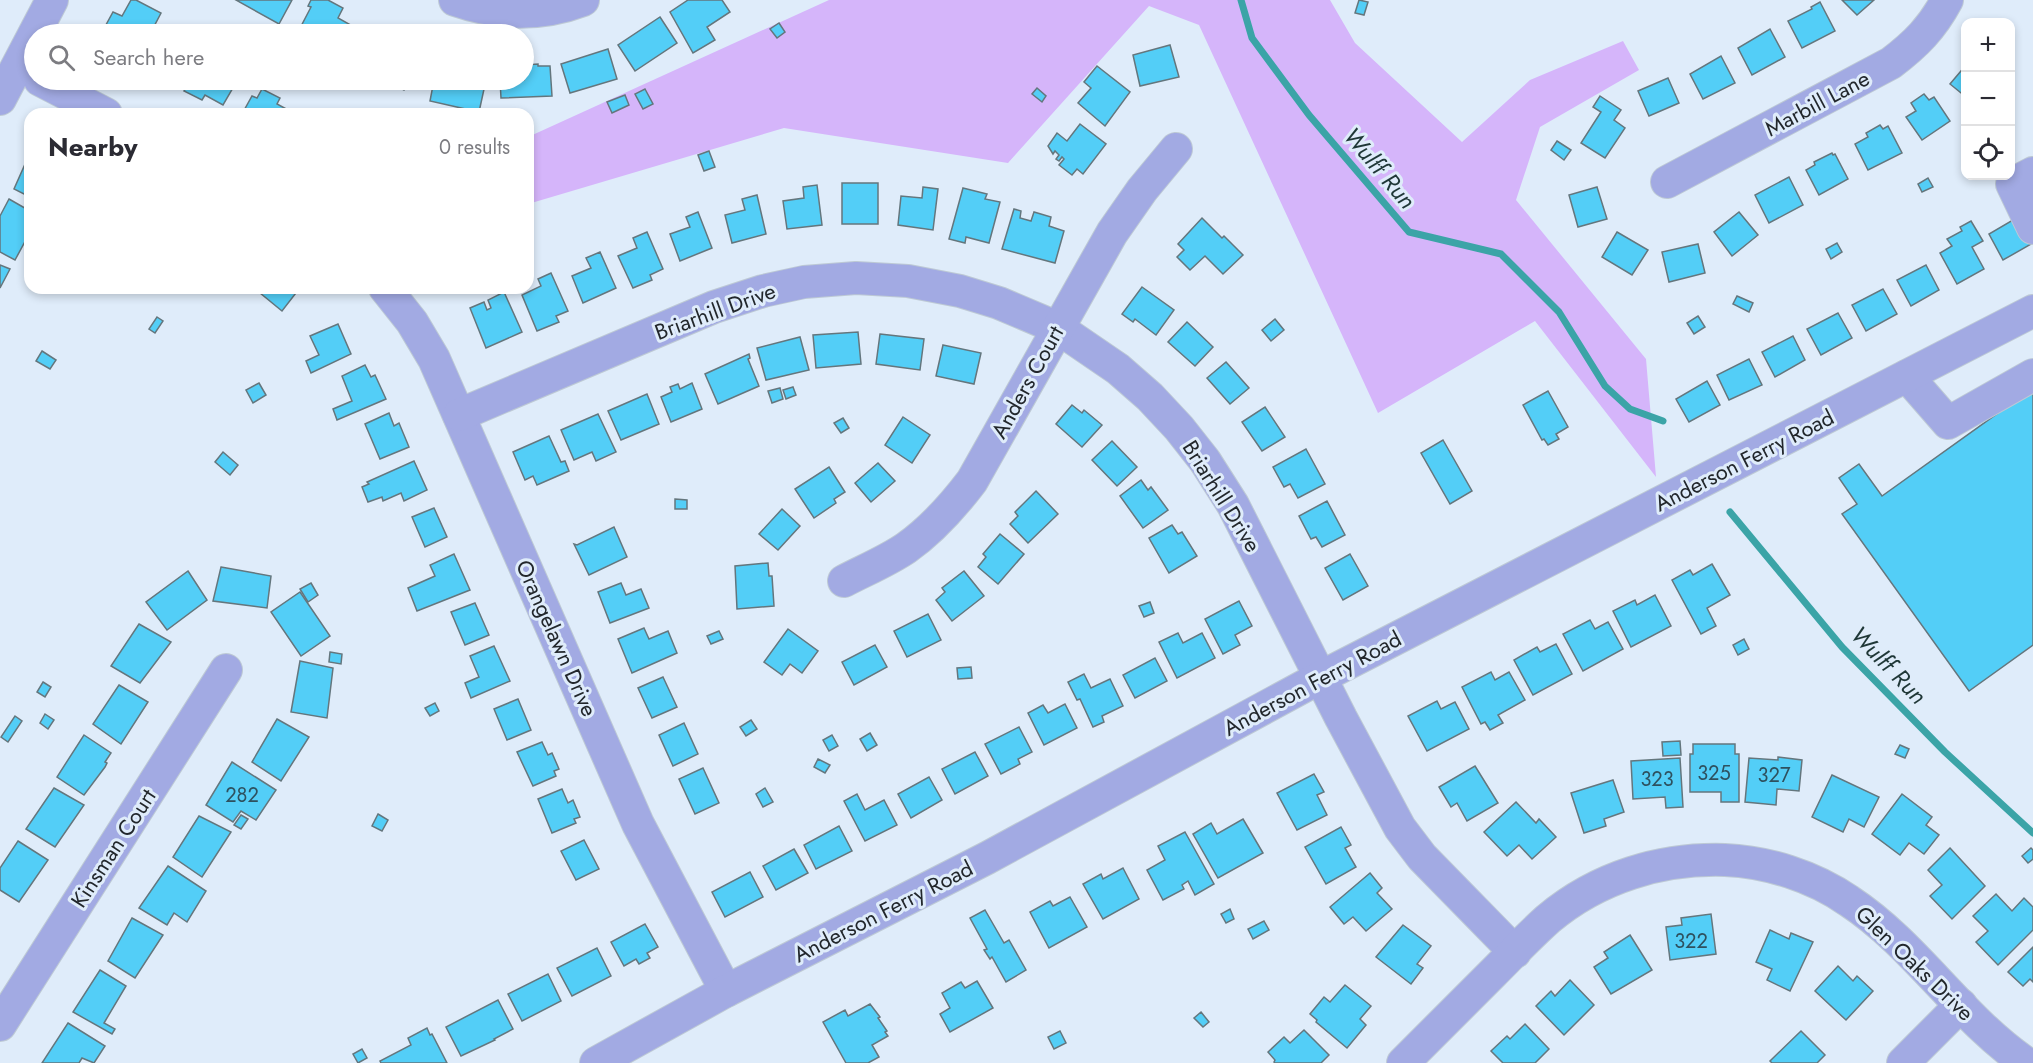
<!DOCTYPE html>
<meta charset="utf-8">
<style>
:root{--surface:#fff;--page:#f7f7f7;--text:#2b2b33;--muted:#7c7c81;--line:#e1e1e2}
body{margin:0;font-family:Jost,sans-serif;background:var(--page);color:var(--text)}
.controls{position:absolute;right:18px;top:18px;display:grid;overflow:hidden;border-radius:12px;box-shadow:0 3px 9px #0003}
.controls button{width:54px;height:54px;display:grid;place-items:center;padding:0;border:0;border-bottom:2px solid var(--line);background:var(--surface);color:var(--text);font:30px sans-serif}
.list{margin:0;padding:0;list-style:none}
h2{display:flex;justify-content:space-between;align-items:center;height:78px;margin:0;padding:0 24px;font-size:26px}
h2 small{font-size:20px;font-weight:400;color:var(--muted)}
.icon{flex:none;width:33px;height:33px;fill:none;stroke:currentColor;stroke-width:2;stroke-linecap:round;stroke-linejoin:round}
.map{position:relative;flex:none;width:2033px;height:1063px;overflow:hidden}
.search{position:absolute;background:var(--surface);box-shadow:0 3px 9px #0003;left:24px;top:24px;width:510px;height:66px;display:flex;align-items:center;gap:15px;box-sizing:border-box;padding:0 21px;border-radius:33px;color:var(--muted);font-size:22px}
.panel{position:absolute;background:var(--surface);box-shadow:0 3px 9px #0003;left:24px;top:108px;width:510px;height:186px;border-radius:18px}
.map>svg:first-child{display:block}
.green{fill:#d5b5fa}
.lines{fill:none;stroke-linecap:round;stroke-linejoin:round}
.stream{stroke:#3ba4a7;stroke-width:7}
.building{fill:#53cef7;stroke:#64767d;stroke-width:1.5}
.minor-casing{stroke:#bdc9d5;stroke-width:34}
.minor{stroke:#a2aae3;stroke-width:32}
.labels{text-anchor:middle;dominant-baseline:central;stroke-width:6;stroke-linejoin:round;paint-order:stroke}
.number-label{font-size:20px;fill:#2e515f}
.street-label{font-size:22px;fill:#22272c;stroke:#dfecfa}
.water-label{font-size:24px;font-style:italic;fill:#1f3737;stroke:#dfecfa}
</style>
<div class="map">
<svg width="2033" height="1063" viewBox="0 0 2033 1063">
<rect width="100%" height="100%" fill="#dfecfa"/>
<!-- green -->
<polygon class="green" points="829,0 1330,0 1355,43 1462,142 1530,80 1623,41 1639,70 1540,127 1516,200 1646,359 1656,477 1535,321 1378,413 1199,25 1149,6 1008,163 784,128 528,204 528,137"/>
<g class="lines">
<!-- stream -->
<g class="stream">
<polyline points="1241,0 1252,38 1309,115 1409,232 1501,254 1559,312 1605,386 1630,409 1663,421"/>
<polyline points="1730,512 1842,647 1945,752 2033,833"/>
</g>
</g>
<!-- building -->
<g class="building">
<polygon points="131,0 136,0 161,13 150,34 101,34 113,12 122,16"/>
<polygon points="236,0 292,0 279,24"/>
<polygon points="311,0 328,0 343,8 338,18 356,28 353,34 297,34 311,7 308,6"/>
<polygon points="688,0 722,0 730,12 707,27 715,40 693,53 670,12"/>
<polygon points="1359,0 1368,2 1364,15 1355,13"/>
<polygon points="1842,0 1874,0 1857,15"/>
<polygon points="1820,2 1835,31 1802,48 1788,21 1812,9 1811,7"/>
<polygon points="660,17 677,43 635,71 618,45"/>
<polygon points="779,23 785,32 777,38 770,29"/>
<polygon points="1770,29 1785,57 1752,75 1738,48"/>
<polygon points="1170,45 1179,77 1140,86 1133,55"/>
<polygon points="608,49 617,79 570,93 561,64"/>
<polygon points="1721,56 1735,83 1703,99 1690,74"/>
<polygon points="538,64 538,66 550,66 552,96 501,98 500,80 524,80 524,65"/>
<polygon points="1966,65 1966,97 1950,84"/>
<polygon points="1097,66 1130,92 1105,126 1078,103 1091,88 1084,82"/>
<polygon points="1668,78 1679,103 1649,116 1638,91"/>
<polygon points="191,80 234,80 237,81 223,105 205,95 202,100 184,91"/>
<polygon points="384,80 409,80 404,90"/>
<polygon points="434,80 486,80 479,112 430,101"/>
<polygon points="1037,88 1046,96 1042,102 1032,94"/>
<polygon points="262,89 280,98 277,104 288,110 287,114 242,114 252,96 257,98"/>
<polygon points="645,89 653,104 643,109 635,94"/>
<polygon points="1924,94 1929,100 1934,97 1950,121 1922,140 1906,117 1916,111 1911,103"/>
<polygon points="625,95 629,105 612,113 607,102"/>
<polygon points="1600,96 1621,110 1614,120 1625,128 1605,158 1581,143 1601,112 1593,107"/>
<polygon points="1080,124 1106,144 1083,174 1077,169 1072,175 1059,165 1064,159 1062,157 1059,161 1056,159 1059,155 1055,151 1053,154 1048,146 1057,133 1067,141"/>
<polygon points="1880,125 1883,129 1888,126 1902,153 1868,170 1855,144 1868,137 1866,133"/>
<polygon points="1557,141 1571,150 1564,160 1551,150"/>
<polygon points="709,151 715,167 704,171 698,155"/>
<polygon points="1832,153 1833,155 1835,154 1848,179 1819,195 1806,170 1815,165 1814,162"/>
<polygon points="30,161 30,197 14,189 26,162 29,163"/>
<polygon points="1789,177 1803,205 1769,223 1755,195"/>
<polygon points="1928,178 1933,187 1922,192 1918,184"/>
<rect x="842" y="183" width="36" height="41"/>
<polygon points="817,185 822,225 787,229 783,201 804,198 803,187"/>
<polygon points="923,187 938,189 933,230 898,225 901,196 922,198"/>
<polygon points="1597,187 1607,219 1578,227 1569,195"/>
<polygon points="963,188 987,194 985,199 1000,202 989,243 966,237 965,243 949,239"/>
<polygon points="757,195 766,234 732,243 725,215 745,210 742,199"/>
<polygon points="9,199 30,211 30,239 27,238 15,260 0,252 0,216"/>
<polygon points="1014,209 1021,211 1020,218 1031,221 1034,212 1051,217 1049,226 1064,231 1055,263 1002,249"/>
<polygon points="698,212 712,248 680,261 670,234 690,227 686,217"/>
<polygon points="1739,212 1758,235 1732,256 1714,232"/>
<polygon points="2018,217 2033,243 2003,260 1989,234"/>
<polygon points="1202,218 1222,238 1224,236 1243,255 1223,274 1205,256 1190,270 1177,257 1184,250 1178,244"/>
<polygon points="1971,221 1983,241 1972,247 1984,269 1957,284 1940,253 1952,246 1947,239 1962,231 1960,227"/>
<polygon points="647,232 663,269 650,275 652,280 633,288 618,256 637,248 633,238"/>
<polygon points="1617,232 1648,250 1632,275 1602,257"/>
<polygon points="1837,243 1842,252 1831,259 1826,249"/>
<polygon points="1698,244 1705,273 1669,282 1662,252"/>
<polygon points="600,252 616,288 583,303 572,276 591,268 586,258"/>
<polygon points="0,265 10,269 0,288"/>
<polygon points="1926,265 1939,290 1911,306 1897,280"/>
<polygon points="551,273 568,311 556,316 559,322 537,331 522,295 541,286 538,279"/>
<polygon points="1142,287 1174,310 1156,335 1135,319 1133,322 1122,314"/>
<polygon points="254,288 298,288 299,289 282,311"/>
<polygon points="1883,289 1897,314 1866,331 1852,305"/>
<polygon points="504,292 522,332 486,348 470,308 484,302 487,310 491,308 488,300"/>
<polygon points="1737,296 1753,303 1749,312 1733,304"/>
<polygon points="1838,313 1852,338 1821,355 1807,329"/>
<polygon points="1698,316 1705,327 1694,334 1687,323"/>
<polygon points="157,317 163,321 155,333 149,329"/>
<polygon points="1275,319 1284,330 1271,341 1262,330"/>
<polygon points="1187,322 1213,347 1195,366 1168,342"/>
<polygon points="338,324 351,354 311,373 306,361 319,355 310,336"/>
<polygon points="858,332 861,364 816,368 813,335"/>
<polygon points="880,334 924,339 920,370 876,364"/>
<polygon points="1793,336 1805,360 1775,377 1762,352"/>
<polygon points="800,337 809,370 766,380 757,348"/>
<polygon points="943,345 981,353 974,384 936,376"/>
<polygon points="42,351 56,360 50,369 36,361"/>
<polygon points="749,354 750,358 748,359 759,386 718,404 705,374"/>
<polygon points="1749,359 1762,385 1729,400 1717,375"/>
<polygon points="1226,362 1249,388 1230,404 1207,378"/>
<polygon points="365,365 371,377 375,375 386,399 337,420 333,409 352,401 342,376"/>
<polygon points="1707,381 1720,405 1689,422 1676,399"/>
<polygon points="259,383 266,395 253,403 246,390"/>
<polygon points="692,383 702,409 671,422 661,397 672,392 670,387 678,384 680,389"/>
<polygon points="793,387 796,395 786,399 783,390"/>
<polygon points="780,388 783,399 772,403 768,391"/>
<polygon points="2033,388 2033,645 1969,691 1842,514 1857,504 1839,478 1859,464 1882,496"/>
<polygon points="1548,391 1568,427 1556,434 1559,439 1548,445 1544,439 1542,440 1523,405"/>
<polygon points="647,394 659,424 621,440 608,411"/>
<polygon points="1072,405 1082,413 1084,410 1102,425 1082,447 1056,424"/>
<polygon points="1265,407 1285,437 1262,451 1242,422"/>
<polygon points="389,413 394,426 399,423 409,447 380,459 365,424"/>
<polygon points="598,414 616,452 596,461 592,452 574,460 561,430"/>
<polygon points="903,417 930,435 912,463 885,445"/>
<polygon points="843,418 849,428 841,433 834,423"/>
<polygon points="549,436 561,462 565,461 569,471 537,485 533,476 525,480 513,452"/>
<polygon points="1443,440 1472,491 1450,504 1421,453"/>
<polygon points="1112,441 1137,467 1117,486 1092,460"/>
<polygon points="1306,449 1325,484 1298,498 1290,484 1284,487 1273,467"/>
<polygon points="223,452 238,465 230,475 215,462"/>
<polygon points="414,461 427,490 404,501 401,493 383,501 382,497 368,502 362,487 369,484 367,482"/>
<polygon points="878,463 895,481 871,502 855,483"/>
<polygon points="829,467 845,492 834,499 836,503 814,518 795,489"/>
<polygon points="1141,480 1148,490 1151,487 1168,510 1143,528 1120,496"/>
<polygon points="1036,491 1058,514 1028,543 1010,524 1018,516 1015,512"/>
<polygon points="675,499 687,500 687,509 675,509"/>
<polygon points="1327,501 1345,535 1322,547 1316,537 1311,539 1299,516"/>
<polygon points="434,508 447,537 425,547 412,517"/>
<polygon points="782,509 800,526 778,550 759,534"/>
<polygon points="1172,525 1178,534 1182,532 1197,556 1169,573 1149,538"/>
<polygon points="614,527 627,557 589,575 574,544 577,545"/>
<polygon points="1000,534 1024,554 998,584 978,567 986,557 983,554"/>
<polygon points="454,554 470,590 417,611 408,588 435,576 430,565"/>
<polygon points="1350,554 1368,586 1343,600 1325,568"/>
<polygon points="768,563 769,576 772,576 774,606 737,609 735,566"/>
<polygon points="1712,564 1730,595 1707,608 1716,626 1701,634 1672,580 1690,570 1693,575"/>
<polygon points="221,567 271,576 267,608 213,601"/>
<polygon points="188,571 207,600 167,630 146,602"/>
<polygon points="964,571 984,596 952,621 936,600 945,592 942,588"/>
<polygon points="311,583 318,595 308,602 300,589"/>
<polygon points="621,583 626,595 641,589 649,608 610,623 598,592"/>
<polygon points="300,592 330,636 301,656 271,612"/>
<polygon points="1655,595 1671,626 1631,647 1613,611 1635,600 1637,605"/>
<polygon points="1239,601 1252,626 1235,635 1240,645 1223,654 1205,619"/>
<polygon points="1150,602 1154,613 1144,617 1139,606"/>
<polygon points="475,603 489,635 465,645 451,612"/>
<polygon points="928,614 941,640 907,657 894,631"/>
<polygon points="1590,620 1595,629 1608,622 1623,649 1583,671 1563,634"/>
<polygon points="139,624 171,642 140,683 111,666"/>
<polygon points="644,628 649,639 668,631 677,653 632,673 618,639"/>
<polygon points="788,629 818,651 802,673 790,664 782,675 764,662"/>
<polygon points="719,631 723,639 711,644 707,636"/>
<polygon points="1178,633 1183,643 1202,633 1215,658 1177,678 1159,642"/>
<polygon points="1744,639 1749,649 1738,655 1733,645"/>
<polygon points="1556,644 1572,674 1533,695 1514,660 1537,647 1540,652"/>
<polygon points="875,645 887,667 854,685 842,662"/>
<polygon points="494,646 510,681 471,698 465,683 479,677 470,656"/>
<polygon points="330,652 342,654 341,664 329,662"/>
<polygon points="1155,658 1167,681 1135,698 1123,675"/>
<polygon points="300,661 333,668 327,718 291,712"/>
<polygon points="971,667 972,678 958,679 957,668"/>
<polygon points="1491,672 1495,680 1509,672 1525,700 1498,715 1503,723 1490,730 1485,722 1481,724 1462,687"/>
<polygon points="1084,674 1091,688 1110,679 1123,706 1102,716 1104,722 1093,727 1080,699 1077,700 1068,682"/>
<polygon points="663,677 677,707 652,718 638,688"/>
<polygon points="43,682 51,687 45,697 37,692"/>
<polygon points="119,685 148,702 121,744 93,724"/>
<polygon points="518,699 531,730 507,740 494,709"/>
<polygon points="1437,701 1441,709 1455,702 1469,729 1427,751 1408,716"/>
<polygon points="435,703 439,711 430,716 425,708"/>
<polygon points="1065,704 1077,728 1044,745 1028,713 1043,705 1048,713"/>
<polygon points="45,714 54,720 48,729 40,723"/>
<polygon points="15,716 22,721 8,742 1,737"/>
<polygon points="277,719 309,737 281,781 252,762"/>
<polygon points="751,720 757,729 746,736 740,727"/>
<polygon points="684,723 698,754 673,766 659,735"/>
<polygon points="1019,727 1032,752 1018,759 1020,764 1001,774 985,744"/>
<polygon points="870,733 877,745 867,751 860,739"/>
<polygon points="84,735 111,753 105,762 107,763 105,767 84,795 57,777"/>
<polygon points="832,735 838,746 829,751 823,740"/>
<polygon points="1680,741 1681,755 1663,756 1662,742"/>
<polygon points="542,742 548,755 552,753 559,769 554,771 556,776 533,786 517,752"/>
<polygon points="1693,744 1735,744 1735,754 1739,754 1739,802 1721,802 1721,792 1690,792 1690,754 1693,754"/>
<polygon points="1900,745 1909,749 1905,758 1895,754"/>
<polygon points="975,752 988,776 955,794 942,769"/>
<polygon points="1778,757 1802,760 1799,791 1777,789 1776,805 1745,802 1749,758 1778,760"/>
<polygon points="1680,758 1683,807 1666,808 1665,797 1633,799 1631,761"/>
<polygon points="818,759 830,765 825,773 814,767"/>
<polygon points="232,762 276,790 256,820 241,811 233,822 206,805"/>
<polygon points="1475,766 1498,803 1467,821 1457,803 1451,807 1439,787"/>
<polygon points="703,768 719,803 695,814 679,779"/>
<polygon points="1314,774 1324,792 1317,795 1327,815 1297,830 1277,793"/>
<polygon points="1832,775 1879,797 1864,827 1849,819 1843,832 1812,817"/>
<polygon points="929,777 942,800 911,818 898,794"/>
<polygon points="1613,780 1624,812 1604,819 1606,826 1584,833 1571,793"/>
<polygon points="54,788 84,805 55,847 26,829"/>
<polygon points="765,788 773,802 763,807 756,794"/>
<polygon points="562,789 568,803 573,800 580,817 574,819 576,823 552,833 538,799"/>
<polygon points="857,794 865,810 884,800 897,825 865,841 844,801"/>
<polygon points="1902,794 1932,817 1926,825 1939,835 1924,854 1909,843 1900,855 1872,834"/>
<polygon points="1516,802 1536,823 1539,819 1556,837 1532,859 1519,845 1507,856 1484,832"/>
<polygon points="378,814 388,820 382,831 372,826"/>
<polygon points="241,815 248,819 241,829 234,825"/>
<polygon points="199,816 231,832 202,877 173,857"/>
<polygon points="1243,819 1263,853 1218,878 1193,834 1211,823 1217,834"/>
<polygon points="839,826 852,851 816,869 804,845"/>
<polygon points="1341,827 1351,845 1345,848 1356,867 1326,884 1305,847"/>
<polygon points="1185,832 1214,884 1195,895 1188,881 1182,885 1184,889 1163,900 1147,870 1165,860 1158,846"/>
<polygon points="584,840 599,869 576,880 561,851"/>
<polygon points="18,841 48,860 19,902 0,890 0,868"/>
<polygon points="1950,848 1985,886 1952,919 1930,896 1942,885 1928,870"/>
<polygon points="2031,848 2033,850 2033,859 2028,863 2022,856"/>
<polygon points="794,849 808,873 776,890 763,866"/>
<polygon points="168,866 206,891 187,922 174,913 167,925 139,908"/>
<polygon points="1123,868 1139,899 1103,919 1083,884 1101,874 1103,879"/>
<polygon points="750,872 763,897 725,917 712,892"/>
<polygon points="1370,873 1382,888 1377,893 1392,909 1366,931 1353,917 1344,924 1330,907"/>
<polygon points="1996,894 2012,911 2024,898 2033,907 2033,930 1998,965 1976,942 1988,931 1973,916"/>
<polygon points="1070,897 1087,927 1049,948 1030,912 1050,901 1053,906"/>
<polygon points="1230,909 1234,919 1226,923 1221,914"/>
<polygon points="985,910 1004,943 1009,940 1026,970 1006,982 992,957 990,959 984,950 987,949 970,918"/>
<polygon points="1711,914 1716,954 1670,960 1666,927 1682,925 1681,918"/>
<polygon points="132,918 163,935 135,978 108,961"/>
<polygon points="1264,921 1269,930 1253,939 1248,929"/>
<polygon points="645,924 658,947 647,953 650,958 639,964 636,959 624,966 611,942"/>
<polygon points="1403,925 1431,946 1417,964 1423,968 1411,984 1376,957"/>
<polygon points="1770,930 1789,939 1791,933 1813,942 1790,991 1767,980 1772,969 1756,962"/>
<polygon points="1630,935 1652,970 1611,994 1594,967 1608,958 1604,952"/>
<polygon points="2033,947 2033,982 2030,979 2023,986 2008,972"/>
<polygon points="597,948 611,976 572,996 557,968"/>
<polygon points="1838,966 1853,981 1857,976 1873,991 1846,1020 1815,991"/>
<polygon points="100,970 126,986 104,1023 115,1029 112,1034 73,1012"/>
<polygon points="548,974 561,1001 522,1021 508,994"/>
<polygon points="1570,980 1594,1005 1564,1035 1536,1006 1551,991 1555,996"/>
<polygon points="977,981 993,1008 950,1032 940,1014 950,1008 942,993 961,982 965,988"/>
<polygon points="1345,985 1371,1006 1360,1019 1366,1025 1347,1048 1316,1022 1317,1020 1310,1014 1324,997 1330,1002"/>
<polygon points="498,1000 513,1029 494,1039 495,1040 461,1056 446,1027"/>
<polygon points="870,1004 880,1017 878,1018 887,1031 885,1032 888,1036 872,1045 879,1057 868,1063 846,1063 823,1022 845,1010 848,1016"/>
<polygon points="1201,1012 1209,1022 1203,1027 1194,1018"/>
<polygon points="68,1023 105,1046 94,1063 82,1058 79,1063 42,1063"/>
<polygon points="1525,1024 1549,1049 1535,1063 1503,1063 1491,1051 1507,1036 1510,1039"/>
<polygon points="427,1028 430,1035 432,1034 447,1063 381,1063 380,1061 411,1045 408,1038"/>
<polygon points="1304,1030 1329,1055 1321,1063 1275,1063 1274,1062 1275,1060 1268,1052 1284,1037 1290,1043"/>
<polygon points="1060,1031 1066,1043 1054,1049 1048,1037"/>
<polygon points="1801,1031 1825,1055 1817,1063 1772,1063 1770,1061"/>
<polygon points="362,1049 367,1058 358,1063 353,1054"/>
</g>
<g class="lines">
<defs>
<g id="minor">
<path d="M 455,0 C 498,15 541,16 583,0"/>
<polyline points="40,80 106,114"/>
<polyline points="0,99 52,0"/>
<polyline points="2033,173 2012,184 2033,228"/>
<path d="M 1667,182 L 1891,63 C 1916,44 1932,28 1947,0"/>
<polyline points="385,288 412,322 434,359 638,824 726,991"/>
<polyline points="1907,376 1948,423 2033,375"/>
<polyline points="459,415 714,307 763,291 804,282 856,278 908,281 960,291 999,303 1058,328 1118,369 1150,397 1179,428 1205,461 1233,505 1341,718 1400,828 1422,857 1515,952"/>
<path d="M 844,581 C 865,570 887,561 906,548 C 933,529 953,506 972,481 L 1112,233 L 1142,190 L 1176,149"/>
<polyline points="0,1025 226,670"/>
<polyline points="596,1063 726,991 987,858 1321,677 2033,311"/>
<path d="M 1403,1063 C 1433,1033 1463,1003 1493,973 C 1511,955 1529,936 1548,919 C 1598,877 1661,858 1725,860 C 1768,862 1813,876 1849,901 C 1916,945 1960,1018 2026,1063"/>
<polyline points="1903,1063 1961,1005"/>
</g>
</defs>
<!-- minor casing -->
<use href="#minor" class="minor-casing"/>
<!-- minor -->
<use href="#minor" class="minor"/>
</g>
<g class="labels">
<!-- number labels -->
<g class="number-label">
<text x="1714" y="773">325</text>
<text x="1774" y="775">327</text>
<text x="1657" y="779">323</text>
<text x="242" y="795">282</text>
<text x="1691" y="941">322</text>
</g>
<!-- street labels -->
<g class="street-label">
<text transform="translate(1817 103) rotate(-28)">Marbill Lane</text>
<text transform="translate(715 311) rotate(-20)">Briarhill Drive</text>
<text transform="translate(1027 382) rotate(-61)">Anders Court</text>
<text transform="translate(1744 460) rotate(-27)">Anderson Ferry Road</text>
<text transform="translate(1222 496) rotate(58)">Briarhill Drive</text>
<text transform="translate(557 638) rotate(66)">Orangelawn Drive</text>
<text transform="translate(1312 683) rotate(-28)">Anderson Ferry Road</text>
<text transform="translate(113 848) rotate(-57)">Kinsman Court</text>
<text transform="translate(883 911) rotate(-27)">Anderson Ferry Road</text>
<text transform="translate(1915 963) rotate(44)">Glen Oaks Drive</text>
</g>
<!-- water labels -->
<g class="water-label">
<text transform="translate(1380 168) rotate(50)">Wulff Run</text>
<text transform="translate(1889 665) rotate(46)">Wulff Run</text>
</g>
</g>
</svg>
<div class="controls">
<button>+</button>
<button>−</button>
<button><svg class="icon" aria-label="locate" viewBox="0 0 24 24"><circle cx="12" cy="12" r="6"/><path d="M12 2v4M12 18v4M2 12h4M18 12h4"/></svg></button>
</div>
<div class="search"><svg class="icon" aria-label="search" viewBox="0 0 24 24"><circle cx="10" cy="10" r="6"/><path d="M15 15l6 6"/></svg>Search here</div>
<section class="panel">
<h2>Nearby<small>0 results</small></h2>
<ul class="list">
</ul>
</section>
</div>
